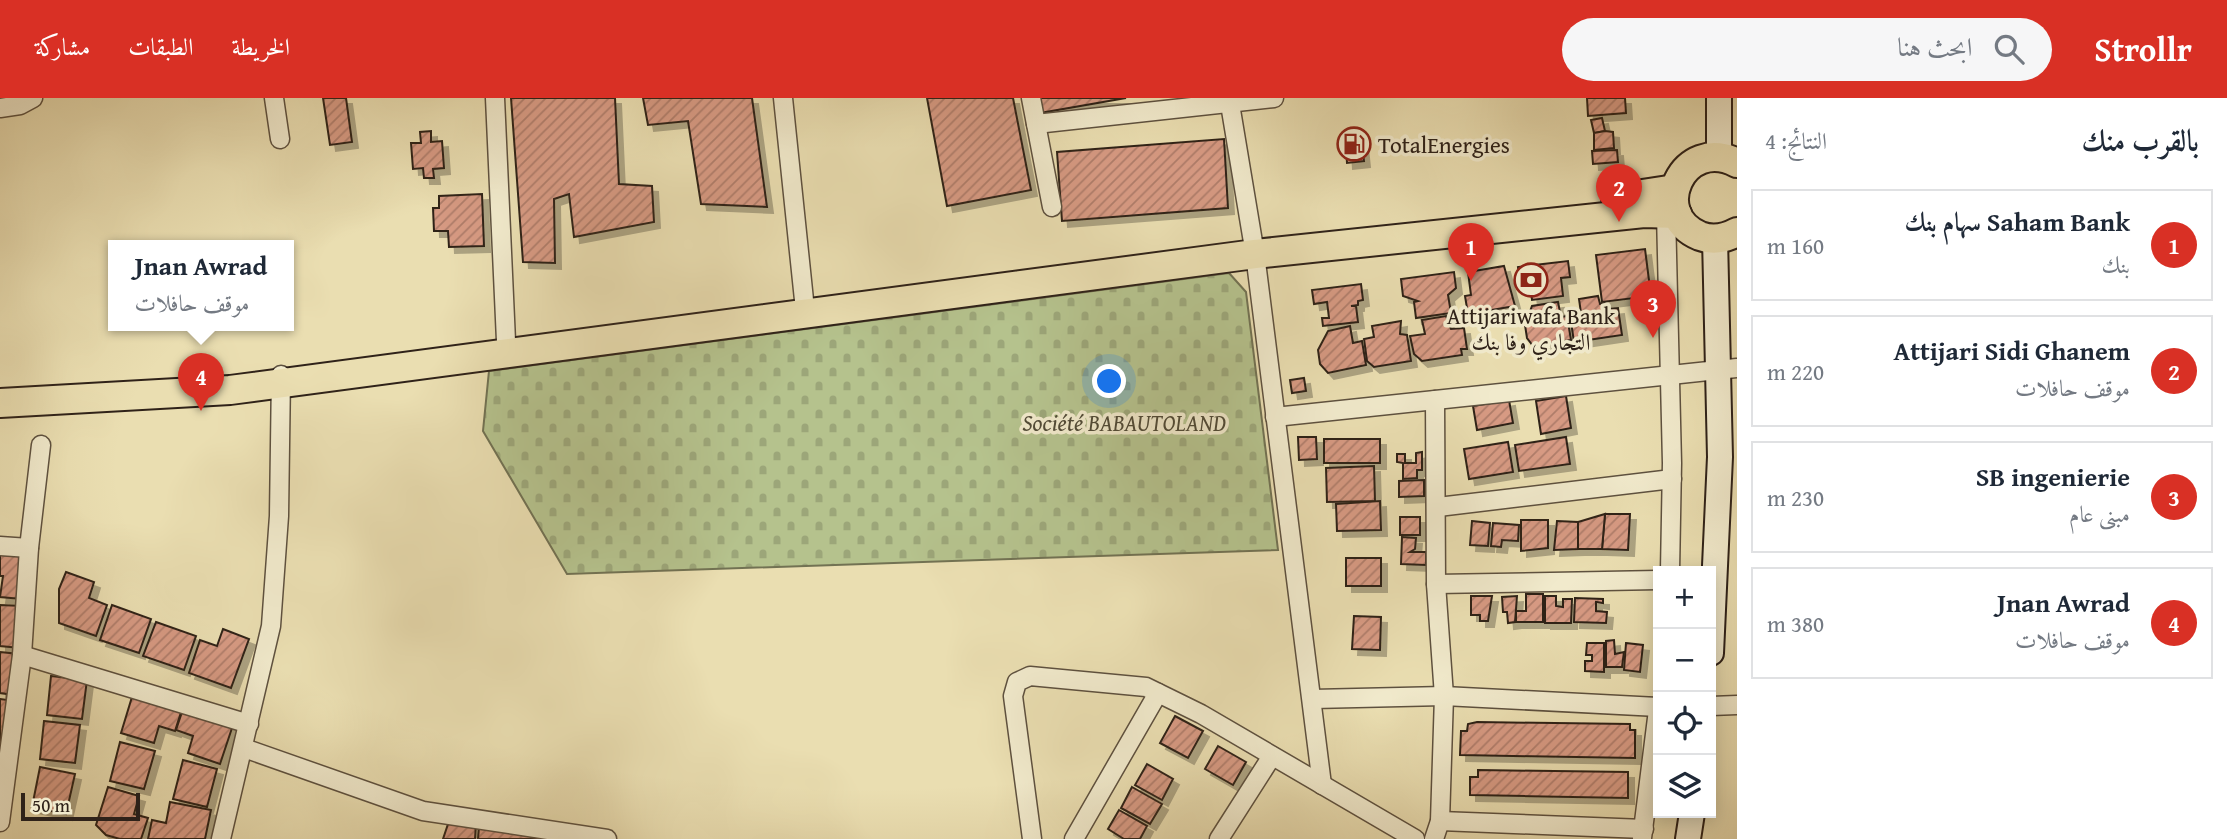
<!DOCTYPE html>
<html lang="ar">
<meta charset="utf-8">
<style>
:root{--surface:#fff;--page:#f6f6f7;--text:#1f2937;--muted:#747a83;--line:#e0e1e3;--accent:#d93025}
body{margin:0;font-family:"Gentium Book Plus",Amiri,serif;background:var(--page);color:var(--text);direction:rtl}
.controls{position:absolute;right:21px;bottom:21px;display:grid;overflow:hidden;border-radius:0px;box-shadow:0 4px 18px #0003}
.controls button{width:63px;height:63px;display:grid;place-items:center;padding:0;border:0;border-bottom:2px solid var(--line);background:var(--surface);color:var(--text);font:35px sans-serif}
.scale{position:absolute;left:21px;bottom:18px;width:119px;box-sizing:border-box;padding-left:7px;border:4px solid #2f2219;border-top:0;font-size:19px;line-height:24px;white-space:nowrap;color:#2f2219;-webkit-text-stroke:5px #f1eacc;paint-order:stroke}
.you{position:absolute;left:1110px;top:284px;width:24px;height:24px;margin:-18px;border:5px solid #fff;border-radius:50%;background:#1a73e8;box-shadow:0 0 0 10px #1a73e833}
.badge{display:grid;place-items:center;width:46px;height:46px;border-radius:50%;background:var(--accent);color:#fff;font-size:23px;font-weight:700}
.pin{position:absolute;translate:-50% -58px;filter:drop-shadow(0 2px 4px #0008)}
.pin::after{content:'';position:absolute;top:37px;width:24px;height:21px;background:inherit;clip-path:polygon(0 0,100% 0,50% 100%)}
.popup{position:absolute;left:108px;top:142px;width:186px;height:91px;box-sizing:border-box;display:grid;place-content:center;border-radius:0px;background:var(--surface);filter:drop-shadow(0 2px 5px #0005);font-size:23px;white-space:nowrap;color:var(--muted)}
.popup b{font-size:26px;color:var(--text)}
.popup::after{content:'';position:absolute;left:50%;top:100%;margin-left:-14px;border:14px solid transparent;border-top-color:var(--surface)}
.list{margin:0;padding:0;list-style:none}
h2{display:flex;justify-content:space-between;align-items:center;height:91px;margin:0;padding:0 28px;font-size:30px}
h2 small{font-size:23px;font-weight:400;color:var(--muted)}
.list li{display:grid;grid-template-columns:46px 1fr auto;gap:21px;align-items:center;box-sizing:border-box;height:112px;margin:0 14px 14px;padding:0 14px;border:2px solid var(--line);border-radius:0px}
.list b{display:block;font-size:26px;white-space:nowrap}
.list p{margin:0;font-size:23px;white-space:nowrap;color:var(--muted)}
.list em{font-size:23px;font-style:normal;color:var(--muted)}
.icon{flex:none;width:38px;height:38px;fill:none;stroke:currentColor;stroke-width:2;stroke-linecap:round;stroke-linejoin:round}
.map{position:relative;flex:none;width:1737px;height:741px;overflow:hidden;direction:ltr}
header{display:flex;align-items:center;gap:42px;box-sizing:border-box;height:98px;padding:0 35px;background:var(--accent);color:#fff}
header strong{font-size:33px}
nav{display:flex;gap:38px;margin-inline-start:auto;font-size:24px}
.search{width:490px;height:63px;background:var(--page);display:flex;align-items:center;gap:18px;box-sizing:border-box;padding:0 24px;border-radius:38px;color:var(--muted);font-size:26px}
main{display:flex}
aside{flex:1;background:var(--surface)}
.map>svg:first-child{display:block}
.cemetery{fill:url(#cemetery-stones);stroke:#727253;stroke-width:2}
.building{fill:url(#building-hatch);stroke:#2f2219;stroke-width:2;filter:url(#shadow)}
.lines{fill:none;stroke-linecap:round;stroke-linejoin:round}
.street-casing{stroke:#5e513f;stroke-width:21}
.secondary-casing{stroke:#2f2219;stroke-width:28}
.primary-casing{stroke:#2f2219;stroke-width:32}
.street{stroke:#f1eacc;stroke-width:18}
.secondary{stroke:#f1eacc;stroke-width:24}
.primary{stroke:#eadeb1;stroke-width:28}
.labels{text-anchor:middle;dominant-baseline:central;stroke-width:7;stroke-linejoin:round;paint-order:stroke}
.poi-label{font-size:23px;fill:#2f2219;stroke:#f1eacc;text-anchor:start}
.park-label{font-size:23px;font-style:italic;fill:#504a36;stroke:#f1eacc}
</style>
<header>
<strong>Strollr</strong>
<div class="search"><svg class="icon" aria-label="search" viewBox="0 0 24 24"><circle cx="10" cy="10" r="6"/><path d="M15 15l6 6"/></svg>ابحث هنا</div>
<nav><a>الخريطة</a><a>الطبقات</a><a>مشاركة</a></nav>
</header>
<main>
<aside>
<h2>بالقرب منك<small>النتائج: 4</small></h2>
<ul class="list">
<li><span class="badge">1</span><div><b>Saham Bank سهام بنك</b><p>بنك</p></div><em>160 m</em></li>
<li><span class="badge">2</span><div><b>Attijari Sidi Ghanem</b><p>موقف حافلات</p></div><em>220 m</em></li>
<li><span class="badge">3</span><div><b>SB ingenierie</b><p>مبنى عام</p></div><em>230 m</em></li>
<li><span class="badge">4</span><div><b>Jnan Awrad</b><p>موقف حافلات</p></div><em>380 m</em></li>
</ul>
</aside>
<div class="map">
<svg width="1737" height="741" viewBox="0 0 1737 741">
<defs>
<pattern id="cemetery-stones" width="16" height="16" patternUnits="userSpaceOnUse" patternTransform="scale(1.75)"><rect width="16" height="16" fill="#b5c28d"/><path d="M2 7V4a2 2 0 0 1 4 0v3zM10 15v-3a2 2 0 0 1 4 0v3z" fill="#9ca679"/></pattern>
<pattern id="building-hatch" width="6" height="6" patternUnits="userSpaceOnUse" patternTransform="scale(1.75)"><rect width="6" height="6" fill="#d79a83"/><path d="M-1 1l2-2M0 6l6-6M5 7l2-2" fill="none" stroke="#af7d6a"/></pattern>
<filter id="shadow"><feDropShadow dx="6" dy="6" stdDeviation="0" flood-color="#0004"/></filter>
</defs>
<rect width="100%" height="100%" fill="#eadeb1"/>
<filter id="stains"><feTurbulence type="fractalNoise" baseFrequency=".00286" numOctaves="4"/><feColorMatrix values="0 0 0 0 .2 0 0 0 0 .09 0 0 0 0 .02 0 0 0 .5 -.17"/></filter>
<radialGradient id="worn" r=".72"><stop offset=".6" stop-color="#630" stop-opacity="0"/><stop offset="1" stop-color="#630" stop-opacity=".3"/></radialGradient>
<!-- cemetery -->
<polygon class="cemetery" points="1229,175 1246,194 1278,452 567,476 483,333 489,273"/>
<!-- building -->
<g class="building">
<polygon points="323,0 346,0 352,44 330,47"/>
<polygon points="511,0 615,0 619,86 652,88 654,124 574,139 569,96 554,101 555,165 523,164"/>
<polygon points="643,0 752,0 767,109 701,106 688,23 648,27"/>
<polygon points="927,0 1013,0 1031,92 947,108"/>
<polygon points="1037,0 1126,0 1040,15"/>
<polygon points="1587,0 1625,0 1626,15 1588,18"/>
<polygon points="1602,20 1605,33 1594,35 1591,22"/>
<polygon points="431,33 431,44 442,43 444,70 433,71 434,80 424,80 423,70 413,71 411,45 421,45 420,34"/>
<polygon points="1605,33 1613,34 1614,50 1594,52 1594,35"/>
<polygon points="1361,35 1364,63 1347,65 1345,36"/>
<polygon points="1224,41 1228,110 1062,123 1057,54"/>
<polygon points="1617,52 1618,64 1593,66 1592,53"/>
<polygon points="482,96 484,148 449,149 448,133 434,133 433,110 439,110 439,98"/>
<polygon points="1645,151 1651,198 1602,204 1596,157"/>
<polygon points="1568,163 1570,179 1561,180 1563,198 1532,202 1530,186 1520,187 1518,169"/>
<polygon points="1504,168 1515,208 1468,216 1465,198 1471,197 1468,174"/>
<polygon points="1454,174 1456,190 1448,197 1451,215 1416,220 1414,204 1418,203 1403,198 1401,181"/>
<polygon points="1361,186 1363,202 1358,203 1358,207 1351,208 1356,208 1358,224 1323,228 1322,220 1329,220 1327,204 1314,206 1312,192"/>
<polygon points="1598,198 1600,206 1607,205 1608,211 1618,210 1622,237 1574,244 1570,217 1581,215 1579,201"/>
<polygon points="1558,204 1561,219 1567,218 1571,242 1533,248 1527,240 1525,227 1532,208"/>
<polygon points="1446,218 1451,231 1464,230 1467,251 1461,251 1462,257 1422,263 1414,256 1410,238 1425,236 1422,222"/>
<polygon points="1401,223 1400,236 1407,237 1411,263 1374,269 1367,263 1364,241 1374,239 1372,228"/>
<polygon points="1350,228 1353,245 1362,243 1366,267 1328,275 1320,266 1318,252 1328,233"/>
<polygon points="1304,280 1306,293 1292,295 1290,282"/>
<polygon points="1566,298 1571,330 1541,336 1536,303"/>
<polygon points="1509,302 1513,325 1477,332 1473,308"/>
<polygon points="1298,339 1316,339 1317,361 1299,362"/>
<polygon points="1566,339 1570,366 1519,373 1515,347"/>
<rect x="1324" y="341" width="56" height="24"/>
<polygon points="1508,344 1513,374 1469,381 1464,351"/>
<polygon points="1422,354 1422,372 1417,372 1417,380 1403,381 1403,365 1397,364 1397,356 1405,356 1405,365 1416,365 1416,355"/>
<polygon points="1374,368 1375,403 1327,404 1326,370"/>
<polygon points="1424,382 1424,398 1399,399 1399,383"/>
<polygon points="1380,403 1381,432 1337,433 1336,406"/>
<polygon points="1605,416 1630,416 1628,452 1602,451"/>
<polygon points="1605,416 1602,451 1578,451 1578,424"/>
<rect x="1400" y="419" width="20" height="18"/>
<polygon points="1521,422 1548,422 1548,450 1521,453"/>
<polygon points="1472,423 1490,425 1488,448 1470,447"/>
<polygon points="1557,423 1578,424 1578,451 1554,452"/>
<polygon points="1493,425 1519,427 1518,443 1502,442 1501,449 1491,448"/>
<polygon points="1402,439 1416,440 1415,451 1410,454 1426,454 1426,467 1401,466"/>
<polygon points="0,451 29,455 22,501 0,499 3,478 0,478"/>
<rect x="1346" y="460" width="35" height="28"/>
<polygon points="66,474 94,484 89,500 107,507 96,538 59,525 59,491"/>
<polygon points="1526,496 1543,496 1543,524 1516,524 1516,513 1526,513"/>
<polygon points="1471,498 1492,498 1488,523 1480,523 1480,517 1471,517"/>
<polygon points="1517,498 1515,524 1508,525 1507,514 1503,514 1502,499"/>
<polygon points="1545,498 1556,498 1556,508 1563,509 1563,501 1572,501 1571,525 1545,525"/>
<polygon points="1575,500 1603,501 1603,505 1596,504 1596,513 1607,514 1606,525 1574,524"/>
<polygon points="0,507 23,508 20,550 0,548"/>
<polygon points="112,507 151,521 139,555 100,542"/>
<polygon points="1354,518 1381,519 1380,552 1352,551"/>
<polygon points="156,524 196,538 184,572 143,558"/>
<polygon points="223,531 249,541 231,590 189,575 200,542 217,548"/>
<polygon points="1614,542 1615,556 1624,554 1622,569 1606,569 1606,543"/>
<polygon points="1587,545 1604,545 1604,574 1585,573 1585,563 1592,563 1592,557 1586,557"/>
<polygon points="1626,545 1643,547 1640,574 1624,572"/>
<polygon points="0,554 19,556 15,597 0,595"/>
<polygon points="51,578 87,582 82,621 47,617"/>
<polygon points="132,599 183,608 175,633 159,628 154,645 121,635"/>
<polygon points="0,601 15,603 9,643 0,642"/>
<polygon points="184,608 234,624 220,666 188,655 193,638 176,632"/>
<polygon points="1175,618 1203,633 1188,660 1160,645"/>
<polygon points="44,623 80,627 75,665 40,661"/>
<polygon points="1477,624 1630,626 1630,632 1635,632 1635,660 1460,657 1461,633 1467,633 1468,626"/>
<polygon points="120,644 155,653 144,691 110,683"/>
<polygon points="1218,648 1246,664 1233,687 1205,671"/>
<polygon points="183,662 217,671 207,709 173,701"/>
<polygon points="1147,666 1173,681 1162,702 1135,687"/>
<polygon points="40,669 75,676 66,716 32,709"/>
<polygon points="1478,672 1628,674 1628,700 1470,697 1470,679 1478,679"/>
<polygon points="108,689 139,698 134,716 148,720 141,741 120,741 106,737 96,727"/>
<polygon points="1132,689 1162,706 1150,726 1121,710"/>
<polygon points="170,704 211,712 205,741 148,741 152,722 166,725"/>
<polygon points="1119,712 1147,728 1140,741 1124,741 1108,731"/>
<polygon points="480,717 535,729 536,741 478,741"/>
<polygon points="449,723 476,725 475,741 443,741"/>
</g>
<g class="lines">
<defs>
<g id="street">
<polyline points="274,0 280,41"/>
<polyline points="495,0 506,243"/>
<polyline points="783,0 804,202"/>
<polyline points="1031,0 1052,109"/>
<polyline points="1229,0 1255,156 1322,687"/>
<polyline points="0,10 20,7 33,0"/>
<polyline points="1036,26 1274,0"/>
<polyline points="1666,115 1672,365 1670,473"/>
<polyline points="1275,319 1737,270"/>
<polyline points="1438,409 1672,381"/>
<polyline points="0,448 29,450"/>
<polyline points="1436,486 1658,482"/>
<polyline points="22,557 249,626"/>
<polyline points="1313,601 1444,598 1658,609"/>
<polyline points="1711,608 1737,607"/>
<polyline points="244,650 423,713 607,741"/>
<polyline points="1440,723 1644,731"/>
<polyline points="0,724 22,557 29,450 41,347"/>
<polyline points="1642,740 1658,612"/>
<polyline points="221,741 271,528 279,418 281,277"/>
<polyline points="1032,741 1013,598 1017,584 1030,578 1146,589 1201,616 1415,741"/>
<polyline points="1074,741 1158,595"/>
<polyline points="1219,741 1272,658"/>
<polyline points="1434,741 1440,723 1444,598 1436,486 1435,302"/>
</g>
<g id="secondary">
<polyline points="1719,0 1719,59"/>
<polyline points="1711,555 1720,359 1715,140"/>
<polyline points="1688,741 1692,715"/>
</g>
<g id="primary">
<path d="M 1737,65 C 1683,37 1647,116 1700,138 C 1713,143 1726,140 1737,134"/>
<polyline points="1616,100 1675,91"/>
<polyline points="0,305 230,292 1255,156 1644,115 1677,116"/>
</g>
</defs>
<!-- street casing -->
<use href="#street" class="street-casing"/>
<!-- secondary casing -->
<use href="#secondary" class="secondary-casing"/>
<!-- primary casing -->
<use href="#primary" class="primary-casing"/>
<!-- street -->
<use href="#street" class="street"/>
<!-- secondary -->
<use href="#secondary" class="secondary"/>
<!-- primary -->
<use href="#primary" class="primary"/>
</g>
<!-- icons -->
<defs>
<symbol id="fuel-ring" viewBox="-11 -11 22 22"><circle r="9.5" fill="#f1eacc" stroke="#8f2418" stroke-width="1.5"/><path d="M-5.5-6h7V0h2V4h1.3V-2.5L3-4.5l.8-.8L6-3V5H2.5V1h-1V6h-7ZM-4.2-4.7v3.2H.2V-4.7Z" fill="#8f2418"/></symbol>
<symbol id="bank-ring" viewBox="-11 -11 22 22"><circle r="9.5" fill="#f1eacc" stroke="#8f2418" stroke-width="1.5"/><path d="M-6-4H6V4H-6ZM0-2.3a2.3 2.3 0 1 0 0 4.6a2.3 2.3 0 1 0 0-4.6Z" fill="#8f2418"/></symbol>
</defs>
<g fill-rule="evenodd">
<use href="#fuel-ring" x="1335" y="27" width="38" height="38"/>
<use href="#bank-ring" x="1512" y="163" width="38" height="38"/>
</g>
<g class="labels">
<!-- poi labels -->
<g class="poi-label">
<text x="1378" y="46">TotalEnergies</text>
<text x="1531" y="217" text-anchor="middle">Attijariwafa Bank<tspan x="1531" dy="26">التجاري وفا بنك</tspan></text>
</g>
<!-- park labels -->
<g class="park-label">
<text x="1124" y="324">Société BABAUTOLAND</text>
</g>
</g>
<rect width="100%" height="100%" filter="url(#stains)"/>
<rect width="100%" height="100%" fill="url(#worn)"/>
</svg>
<div class="controls">
<button>+</button>
<button>−</button>
<button><svg class="icon" aria-label="locate" viewBox="0 0 24 24"><circle cx="12" cy="12" r="6"/><path d="M12 2v4M12 18v4M2 12h4M18 12h4"/></svg></button>
<button><svg class="icon" aria-label="layers" viewBox="0 0 24 24"><path d="M12 4l9 5-9 5-9-5zM3 14l9 5 9-5"/></svg></button>
</div>
<div class="scale">50 m</div>
<div class="you"></div>
<div class="pin badge" style="left:1471px;top:183px">1</div>
<div class="pin badge" style="left:1619px;top:124px">2</div>
<div class="pin badge" style="left:1653px;top:240px">3</div>
<div class="pin badge" style="left:201px;top:313px">4</div>
<div class="popup"><b>Jnan Awrad</b>موقف حافلات</div>
</div>
</main>
